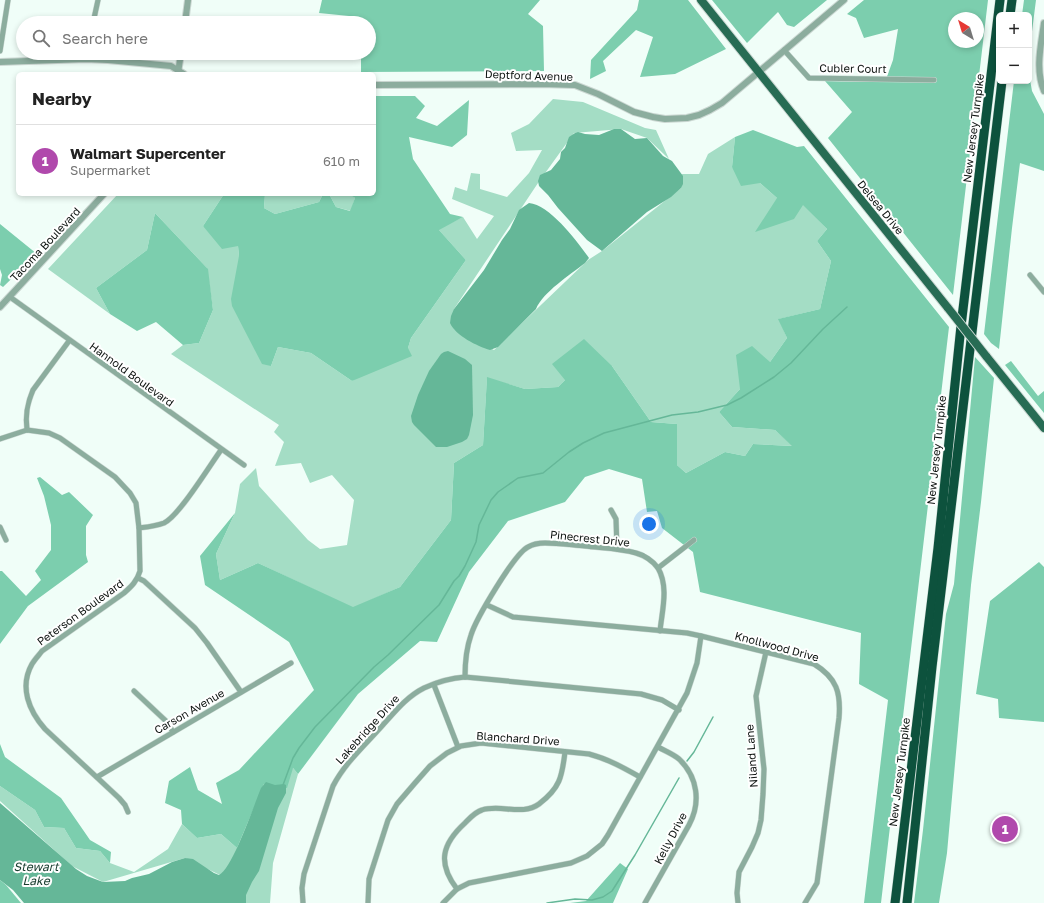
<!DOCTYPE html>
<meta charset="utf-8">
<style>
:root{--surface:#fff;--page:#f6f6f6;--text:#222;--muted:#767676;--line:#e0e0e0;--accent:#b049ac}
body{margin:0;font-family:"Golos Text",sans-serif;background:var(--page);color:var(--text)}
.controls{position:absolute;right:12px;top:12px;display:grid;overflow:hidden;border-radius:6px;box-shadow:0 2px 6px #0003}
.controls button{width:36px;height:36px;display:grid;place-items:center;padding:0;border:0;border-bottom:1px solid var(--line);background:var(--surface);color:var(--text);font:20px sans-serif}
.compass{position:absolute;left:948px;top:12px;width:36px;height:36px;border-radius:50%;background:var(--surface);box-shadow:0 2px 6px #0003;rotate:322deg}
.you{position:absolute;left:649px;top:524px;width:14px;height:14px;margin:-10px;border:3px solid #fff;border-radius:50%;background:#1a73e8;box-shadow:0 0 0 6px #1a73e833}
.badge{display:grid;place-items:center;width:26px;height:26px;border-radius:50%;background:var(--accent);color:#fff;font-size:13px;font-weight:700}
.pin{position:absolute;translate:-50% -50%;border:2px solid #fff;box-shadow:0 1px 4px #0006}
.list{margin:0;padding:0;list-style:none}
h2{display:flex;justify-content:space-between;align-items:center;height:52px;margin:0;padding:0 16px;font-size:17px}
h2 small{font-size:13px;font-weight:400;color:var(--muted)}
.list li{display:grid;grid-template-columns:26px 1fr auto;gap:12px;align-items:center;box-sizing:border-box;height:72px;padding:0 16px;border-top:1px solid var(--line)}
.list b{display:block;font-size:15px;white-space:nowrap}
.list p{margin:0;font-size:13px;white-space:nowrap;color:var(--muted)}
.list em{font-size:13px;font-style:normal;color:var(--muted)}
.icon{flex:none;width:22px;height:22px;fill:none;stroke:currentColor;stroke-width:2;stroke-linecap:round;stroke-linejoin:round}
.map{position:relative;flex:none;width:1044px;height:903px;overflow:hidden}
.search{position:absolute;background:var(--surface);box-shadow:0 2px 6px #0003;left:16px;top:16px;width:360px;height:44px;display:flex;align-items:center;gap:10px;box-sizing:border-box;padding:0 14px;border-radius:22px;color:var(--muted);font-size:15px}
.panel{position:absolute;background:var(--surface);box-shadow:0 2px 6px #0003;left:16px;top:72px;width:360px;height:124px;border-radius:6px}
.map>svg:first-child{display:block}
.green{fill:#a4ddc5}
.forest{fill:#7cceae;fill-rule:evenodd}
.water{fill:#65b798}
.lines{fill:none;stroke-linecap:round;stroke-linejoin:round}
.stream{stroke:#65b798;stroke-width:1.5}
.minor-casing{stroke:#ccd8d3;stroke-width:6}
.tertiary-casing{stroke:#ccd8d3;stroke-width:8}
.primary-casing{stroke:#ccd8d3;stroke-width:10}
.motorway-casing{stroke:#ccd8d3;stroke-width:10}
.minor{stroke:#8cad9e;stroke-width:5}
.tertiary{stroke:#8cad9e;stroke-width:6}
.primary{stroke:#276c54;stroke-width:8}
.motorway{stroke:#0d523d;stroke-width:9}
.primary-bridge-casing{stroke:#ccd8d3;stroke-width:10;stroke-linecap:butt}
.primary-bridge{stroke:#276c54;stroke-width:8}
.labels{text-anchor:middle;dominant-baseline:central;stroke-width:4;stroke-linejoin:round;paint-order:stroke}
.street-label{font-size:11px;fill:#0c120f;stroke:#fff}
.water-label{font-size:12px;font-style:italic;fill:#183d2f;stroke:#fff}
</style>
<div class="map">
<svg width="1044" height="903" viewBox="0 0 1044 903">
<rect width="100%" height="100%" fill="#f0fef8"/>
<!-- green -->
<g class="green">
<polygon points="553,99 583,102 645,128 656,130 669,159 647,138 621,129 574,133 538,183 454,309 454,329 494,350 588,260 602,251 681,188 682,174 699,174 708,154 735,137 732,167 760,183 777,198 803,204 827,229 817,241 831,261 820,309 779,319 787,338 770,362 740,389 719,412 732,427 775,430 793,446 753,444 745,456 725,452 686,473 677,465 677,424 651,422 612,366 565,380 558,387 525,389 487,378 483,445 454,463 451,520 400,587 353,608 258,563 220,580 216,554 235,513 240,484 256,468 259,486 308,540 320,549 347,545 354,500 332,475 310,483 301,463 275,466 284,442 274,432 279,425 171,354 183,345 199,343 213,310 207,268 155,213 147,250 96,288 110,314 48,269 118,194 224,194 203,226 238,246 239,256 271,366 278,347 311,353 352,381 408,348 411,338 466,260 438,229 463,217 477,239 494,216 452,199 455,187 467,191 471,173 480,174 480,189 507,197 529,173 542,150 516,151 511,133 529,124"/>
<polygon points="265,194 323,194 319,202 275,214 264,208"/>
<polygon points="329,194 350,194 355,198 351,211 336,207"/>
<polygon points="293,768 298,774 273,863 270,903 246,903 220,875 185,858 103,882 72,866 0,801 0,786 35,810 44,827 64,828 76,848 100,851 110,863 134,872 168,849 182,824 197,838 221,834 237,848 264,784"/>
</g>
<!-- forest -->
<g class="forest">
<polygon points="322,0 540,0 528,14 543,26 544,71 361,72 361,53 369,53 369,23 359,23 359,17 319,13"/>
<polygon points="639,0 688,0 726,49 675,74 640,77 653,37 636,30 603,61 606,71 590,79 591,60 637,10"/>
<polygon points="712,0 827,0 794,27 787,25 778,12 747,43"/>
<path d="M 864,0 L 988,0 L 953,295 L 828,138 L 852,112 L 825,81 L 885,82 L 893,60 L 898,29 L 864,38 L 856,18 L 847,14 ZM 954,18 L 978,18 L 978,42 L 954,42 Z"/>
<polygon points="1024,0 1036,0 1029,55 1029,15 1022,15"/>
<polygon points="1029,74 1032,91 1044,114 1044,171 1020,163 1012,228 999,349 991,343 984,334 1014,81 1029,81"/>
<polygon points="374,96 415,96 425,106 416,118 437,126 469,100 467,135 452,147 409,137 413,159 450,214 463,217 439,230 466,260 411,338 408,348 412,356 352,381 311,353 278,347 271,366 262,364 232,306 231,299 239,256 238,246 222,249 203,226 224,194 265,194 264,208 275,214 319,202 323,194 329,194 336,207 350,211 355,198 349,194 374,194"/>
<polygon points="753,130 797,147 804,146 949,327 881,903 864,903 888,700 859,684 861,633 700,592 693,552 662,528 657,511 647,512 642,479 609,469 585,477 565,502 508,521 469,572 437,642 420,641 358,694 298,774 293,768 287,788 264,784 237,848 221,834 197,838 182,824 181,810 165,803 169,781 190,767 198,790 222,804 216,783 239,770 314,690 289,642 205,585 200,556 235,513 216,554 220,580 258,563 353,607 400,587 451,520 454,463 483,445 487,377 525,389 558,387 565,380 552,364 584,339 612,366 651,422 677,424 677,465 686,473 725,452 745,456 753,444 792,446 775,430 732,427 719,412 740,389 736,355 752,346 770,362 787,338 778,319 820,309 831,261 817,241 827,229 803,205 794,219 755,232 777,198 760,183 741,186 732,167 735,137"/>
<polygon points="155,213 208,269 213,310 199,343 183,345 156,322 137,331 110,314 96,288 147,250"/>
<polygon points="0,224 37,254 3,287 0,285 2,275 0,269"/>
<polygon points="975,357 994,378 981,502 971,585 947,853 939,903 914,903 923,830 946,614 954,584"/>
<polygon points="1011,361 1038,396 1044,391 1044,413 1005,365"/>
<polygon points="40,477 62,495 69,492 93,515 86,526 86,555 88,562 28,606 0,644 0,571 2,571 26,596 41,580 35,571 51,550 51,525 44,496 37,478"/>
<polygon points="1039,562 1044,567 1044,722 999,718 998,699 976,694 990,601"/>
<polygon points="0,744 5,757 61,798 90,840 111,852 110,863 100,851 76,848 64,828 44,827 35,810 0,786"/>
<polygon points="620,863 628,869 613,903 570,903 586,901"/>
<polygon points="0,880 6,885 21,903 0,903"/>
</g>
<!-- water -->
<g class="water">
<polygon points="614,129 621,129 635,139 647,138 663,156 672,161 683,176 683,184 681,188 671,197 647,212 602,251 587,240 558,208 548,195 539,186 538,181 540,175 551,170 560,159 561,152 565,148 569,137 575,133 578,132 585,134 599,135"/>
<path d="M 529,203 C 550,205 577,241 589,258 L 585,263 C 570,275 543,292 536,309 L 498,347 L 490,350 C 477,346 456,336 450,323 L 451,316 L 454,309 L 484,270 L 502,240 L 510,229 L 519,210 Z"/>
<polygon points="448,351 465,359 472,365 473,415 469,435 467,439 462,442 447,447 436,447 414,425 412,422 411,416 418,395 429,371 441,354 444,352"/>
<path d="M 266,782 L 275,785 L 284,784 L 286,785 L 286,793 L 278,808 L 259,871 L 252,882 L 246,895 L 246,903 L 24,903 L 13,890 L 0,880 L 0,803 L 76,869 L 87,876 L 103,882 L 125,881 L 132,878 L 149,874 L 172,862 L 185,858 L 193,859 L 214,873 L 219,875 C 233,868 254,805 261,788 Z"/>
</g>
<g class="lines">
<!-- stream -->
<g class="stream">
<polyline points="687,761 694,752 713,717"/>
<polyline points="283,785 293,758 299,748 315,727 374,667 388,655 439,605 454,581 459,576 465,566 476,542 479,525 491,500 498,492 518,478 543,473 569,452 583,443 604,433 672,415 698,412 727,405 741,398 774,377 791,363 823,329 847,307"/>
<polyline points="547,903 575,899 592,900 603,897 612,891 635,855 679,778"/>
</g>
<defs>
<g id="minor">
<polyline points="93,23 98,0"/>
<polyline points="784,50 809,78 934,80"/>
<polyline points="0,51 8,0"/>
<polyline points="1030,275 1044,292"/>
<polyline points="10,297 244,465"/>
<path d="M 27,430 C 25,415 27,404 33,390 L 69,341"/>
<path d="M 0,439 L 27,430 L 49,433 L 60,438 L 115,477 L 130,493 L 136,503 L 139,528 L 140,571 C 137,581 132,586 124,593 L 42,651 C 39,655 35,659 32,664 C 19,687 29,711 45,729 L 119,798 L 125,805 L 128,812"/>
<polyline points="611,510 616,519 617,549"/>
<polyline points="0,527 6,540"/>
<path d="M 139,528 C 147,527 156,526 164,523 C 179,516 210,465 221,450"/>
<polyline points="658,568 694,540"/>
<polyline points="138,578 144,581 195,628 207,643 241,692"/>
<path d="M 487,605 L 513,617 L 687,633 L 701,636 L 814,664 C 837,678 841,693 839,718 L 817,883 L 805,903"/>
<path d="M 465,677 C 465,663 466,649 471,635 C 476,619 514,554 528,547 C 533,544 539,543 545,543 C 558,543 572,545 585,546 C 602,548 620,548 636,553 C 644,555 653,561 658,568 C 669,587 662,611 660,631"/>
<polyline points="434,685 458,747"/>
<polyline points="134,691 167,722 173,732"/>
<polyline points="97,777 291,663"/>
<path d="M 457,889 C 437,863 442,844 465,823 C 470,818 475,812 482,810 C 500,804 523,816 539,804 C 560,788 562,777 565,752"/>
<path d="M 303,903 L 302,888 L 304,874 L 333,786 C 345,763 364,746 381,727 C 394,713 406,697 424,688 C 437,682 451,678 465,677 L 641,694 L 662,700 L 679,710"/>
<path d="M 368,903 L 369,879 L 388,820 L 397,804 L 415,783 L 430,766 L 447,753 L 461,746 L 481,743 L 589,754 C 608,759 624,768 640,777"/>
<polyline points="443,903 457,889 469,883 571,863 587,856 602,844 608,835 687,693 697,663 701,636"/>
<path d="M 645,903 L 689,825 C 701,803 698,777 679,759 C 673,754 665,751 658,747"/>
<polyline points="738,903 737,893 739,872 752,847 758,833 761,820 763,794 764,769 756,696 766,652"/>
</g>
<g id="tertiary">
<polyline points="185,23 188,0"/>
<path d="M 1044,23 C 1041,45 1035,70 1044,91"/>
<polyline points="0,62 86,59 108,60 171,66 184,74"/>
<polyline points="178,73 181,53"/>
<polyline points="374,85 541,84 575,85 598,94 634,112 653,117 665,119 687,118 699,115 710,110 722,103 844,0"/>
<polyline points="0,307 104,194"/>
</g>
<g id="primary">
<polyline points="701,0 948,308"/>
<polyline points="986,356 1044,428"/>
</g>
<g id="motorway">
<polyline points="1010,15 1012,0"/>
<polyline points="895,903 938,548 961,326 1000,0"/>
<polyline points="907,903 932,667 1002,81"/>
</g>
</defs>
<!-- minor casing -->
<use href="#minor" class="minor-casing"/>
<!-- tertiary casing -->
<use href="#tertiary" class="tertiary-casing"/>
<!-- primary casing -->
<use href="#primary" class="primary-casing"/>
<!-- motorway casing -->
<use href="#motorway" class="motorway-casing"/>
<!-- minor -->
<use href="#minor" class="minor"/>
<!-- tertiary -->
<use href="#tertiary" class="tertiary"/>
<!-- primary -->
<use href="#primary" class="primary"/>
<!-- motorway -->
<use href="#motorway" class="motorway"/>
<defs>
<polyline id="primary-bridge" points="948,308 986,356"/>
</defs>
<!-- primary-bridge casing -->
<use href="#primary-bridge" class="primary-bridge-casing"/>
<!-- primary-bridge -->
<use href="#primary-bridge" class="primary-bridge"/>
</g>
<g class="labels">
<!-- street labels -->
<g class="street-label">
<text transform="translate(853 68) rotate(1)">Cubler Court</text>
<text transform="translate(529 75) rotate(2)">Deptford Avenue</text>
<text transform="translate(973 128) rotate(-83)">New Jersey Turnpike</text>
<text transform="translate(881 207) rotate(51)">Delsea Drive</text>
<text transform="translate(45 244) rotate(-47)">Tacoma Boulevard</text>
<text transform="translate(132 374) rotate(36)">Hannold Boulevard</text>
<text transform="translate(936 450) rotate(-84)">New Jersey Turnpike</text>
<text transform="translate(590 538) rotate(6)">Pinecrest Drive</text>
<text transform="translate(80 612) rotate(-36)">Peterson Boulevard</text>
<text transform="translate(777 646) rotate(15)">Knollwood Drive</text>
<text transform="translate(189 711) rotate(-30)">Carson Avenue</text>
<text transform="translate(367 729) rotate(-48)">Lakebridge Drive</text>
<text transform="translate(518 738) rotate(4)">Blanchard Drive</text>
<text transform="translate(751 756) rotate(-94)">Niland Lane</text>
<text transform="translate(899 772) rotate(-83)">New Jersey Turnpike</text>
<text transform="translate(670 838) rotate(-62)">Kelly Drive</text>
</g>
<!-- water labels -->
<g class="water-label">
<text x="36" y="866">Stewart<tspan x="36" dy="14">Lake</tspan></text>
</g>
</g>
</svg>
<div class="controls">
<button>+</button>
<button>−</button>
</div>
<svg class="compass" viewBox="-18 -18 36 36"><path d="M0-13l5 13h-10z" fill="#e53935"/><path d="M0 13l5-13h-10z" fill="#767676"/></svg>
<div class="you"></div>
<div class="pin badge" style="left:1005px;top:829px">1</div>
<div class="search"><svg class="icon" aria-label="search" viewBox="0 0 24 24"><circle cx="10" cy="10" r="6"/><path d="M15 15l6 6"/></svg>Search here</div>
<section class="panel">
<h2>Nearby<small></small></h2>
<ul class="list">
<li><span class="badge">1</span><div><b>Walmart Supercenter</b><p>Supermarket</p></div><em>610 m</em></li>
</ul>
</section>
</div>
